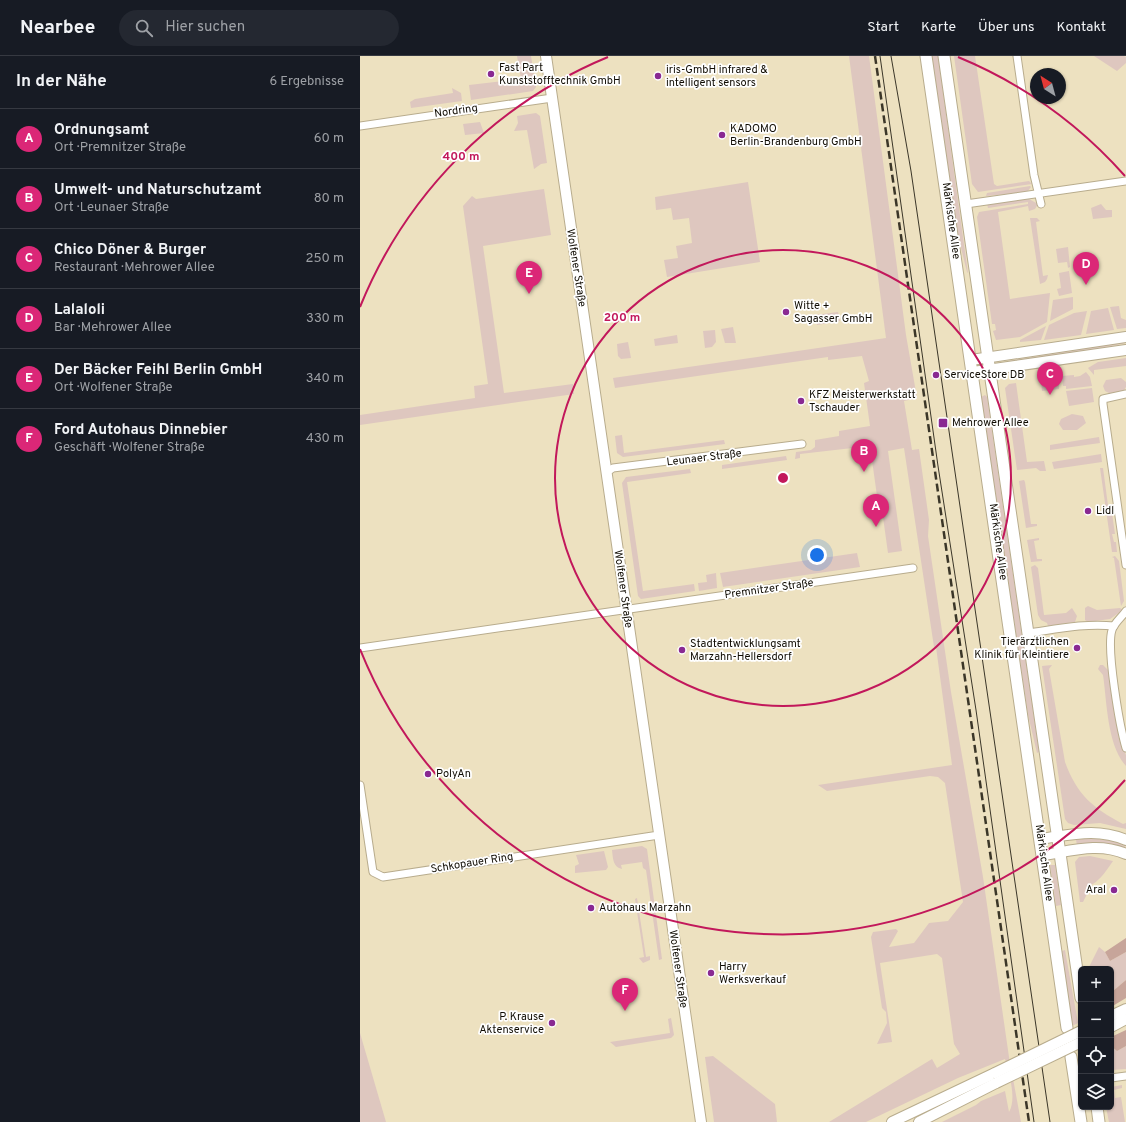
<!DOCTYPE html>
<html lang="de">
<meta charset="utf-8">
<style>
:root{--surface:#171b24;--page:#242831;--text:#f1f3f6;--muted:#9ea1a6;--line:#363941;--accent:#db2777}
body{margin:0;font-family:Overpass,sans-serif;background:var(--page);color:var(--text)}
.controls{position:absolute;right:12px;bottom:12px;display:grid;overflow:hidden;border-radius:6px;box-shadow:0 1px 3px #0004}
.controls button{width:36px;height:36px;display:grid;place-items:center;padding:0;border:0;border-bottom:1px solid var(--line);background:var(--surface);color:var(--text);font:20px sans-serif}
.compass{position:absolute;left:670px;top:12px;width:36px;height:36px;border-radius:50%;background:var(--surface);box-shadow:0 1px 3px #0004;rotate:324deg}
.you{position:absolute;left:457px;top:499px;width:14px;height:14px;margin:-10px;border:3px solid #fff;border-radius:50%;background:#1a73e8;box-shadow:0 0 0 6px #1a73e833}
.badge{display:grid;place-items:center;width:26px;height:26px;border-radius:50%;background:var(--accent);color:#fff;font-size:13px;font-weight:700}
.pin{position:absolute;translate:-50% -33px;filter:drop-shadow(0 1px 2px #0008)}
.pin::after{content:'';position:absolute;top:21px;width:14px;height:12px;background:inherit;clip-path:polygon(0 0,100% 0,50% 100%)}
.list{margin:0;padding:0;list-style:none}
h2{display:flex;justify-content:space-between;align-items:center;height:52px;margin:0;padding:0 16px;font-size:17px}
h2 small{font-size:13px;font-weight:400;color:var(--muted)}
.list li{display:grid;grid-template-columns:26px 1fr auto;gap:12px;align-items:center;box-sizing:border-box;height:60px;padding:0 16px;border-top:1px solid var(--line)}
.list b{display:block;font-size:15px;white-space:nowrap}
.list p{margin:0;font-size:13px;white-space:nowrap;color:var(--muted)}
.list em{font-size:13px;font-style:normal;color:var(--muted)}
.icon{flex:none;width:22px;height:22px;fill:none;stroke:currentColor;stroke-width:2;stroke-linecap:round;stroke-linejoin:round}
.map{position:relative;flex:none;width:766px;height:1066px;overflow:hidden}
header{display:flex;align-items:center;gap:24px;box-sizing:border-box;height:56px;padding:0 20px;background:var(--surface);border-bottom:1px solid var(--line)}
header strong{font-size:19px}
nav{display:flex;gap:22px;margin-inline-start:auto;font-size:14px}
.search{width:280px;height:36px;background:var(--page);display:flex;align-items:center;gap:10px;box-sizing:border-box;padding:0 14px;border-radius:22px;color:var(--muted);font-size:15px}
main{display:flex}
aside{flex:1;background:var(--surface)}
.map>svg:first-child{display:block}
.green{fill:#dec7bf}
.forest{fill:#c7a59a}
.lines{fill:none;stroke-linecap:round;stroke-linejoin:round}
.street-casing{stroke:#b8ac8d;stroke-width:9}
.secondary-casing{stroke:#b8ac8d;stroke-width:12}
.primary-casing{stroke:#b8ac8d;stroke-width:13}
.street{stroke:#fff;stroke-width:7}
.secondary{stroke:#fff;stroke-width:10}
.primary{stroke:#fff;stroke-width:11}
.tram{stroke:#3b3628;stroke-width:1}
.rail{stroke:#3b3628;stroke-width:2.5;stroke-dasharray:8 4;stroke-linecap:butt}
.secondary-bridge-casing{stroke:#b8ac8d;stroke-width:12;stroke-linecap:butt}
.secondary-bridge{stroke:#fff;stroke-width:10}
.ring{fill:none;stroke:#c2185b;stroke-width:2}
.poi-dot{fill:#892992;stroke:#fff;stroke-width:1.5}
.labels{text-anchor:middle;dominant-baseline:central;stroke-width:3.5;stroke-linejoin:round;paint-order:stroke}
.poi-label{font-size:11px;fill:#100c03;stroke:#fff;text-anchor:start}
.street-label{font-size:11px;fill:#100c03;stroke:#fff}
.centre{fill:#c2185b;stroke:#fff;stroke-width:2}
.ring-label{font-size:12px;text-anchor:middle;font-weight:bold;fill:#c2185b;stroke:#fff;stroke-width:3.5;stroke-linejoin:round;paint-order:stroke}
</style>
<header>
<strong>Nearbee</strong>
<div class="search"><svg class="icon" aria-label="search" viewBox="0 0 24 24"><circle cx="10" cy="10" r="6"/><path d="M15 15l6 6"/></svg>Hier suchen</div>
<nav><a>Start</a><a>Karte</a><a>Über uns</a><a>Kontakt</a></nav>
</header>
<main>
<aside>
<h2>In der Nähe<small>6 Ergebnisse</small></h2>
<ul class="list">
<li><span class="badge">A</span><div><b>Ordnungsamt</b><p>Ort · Premnitzer Straße</p></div><em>60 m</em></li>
<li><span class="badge">B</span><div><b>Umwelt- und Naturschutzamt</b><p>Ort · Leunaer Straße</p></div><em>80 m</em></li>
<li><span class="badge">C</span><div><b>Chico Döner &amp; Burger</b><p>Restaurant · Mehrower Allee</p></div><em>250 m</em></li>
<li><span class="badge">D</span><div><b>Lalaloli</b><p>Bar · Mehrower Allee</p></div><em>330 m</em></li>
<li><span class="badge">E</span><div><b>Der Bäcker Feihl Berlin GmbH</b><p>Ort · Wolfener Straße</p></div><em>340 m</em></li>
<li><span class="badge">F</span><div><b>Ford Autohaus Dinnebier</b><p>Geschäft · Wolfener Straße</p></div><em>430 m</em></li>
</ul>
</aside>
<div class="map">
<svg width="766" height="1066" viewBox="0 0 766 1066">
<rect width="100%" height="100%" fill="#ede1c0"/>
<!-- green -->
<g class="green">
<polygon points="157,0 171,0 176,31 173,35 111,44 109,29 161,23"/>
<path d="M 489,0 L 509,0 L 546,279 L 557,342 L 544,345 L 552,394 L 559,393 L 569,464 L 568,480 L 591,636 L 623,821 L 649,1001 L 661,1066 L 582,1066 L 616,1049 L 621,1045 L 645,1035 L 649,1056 C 657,1042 649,1018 645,1003 L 598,1022 L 506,1066 L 469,1066 L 572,1003 L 577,1012 L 600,998 L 594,988 L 582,902 L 577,898 L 520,907 L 532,986 L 517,988 L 527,967 L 526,956 L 522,952 L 511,881 L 513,876 L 536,873 L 538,875 L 529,891 L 554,887 L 569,867 L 588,865 L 603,846 L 585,727 L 578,721 L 570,720 L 467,735 L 458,729 L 592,709 L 576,591 L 574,591 L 544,392 L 528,395 L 542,495 L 528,497 L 521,447 L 514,448 L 513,441 L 517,440 L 510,390 L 440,398 L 440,402 L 435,403 L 436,396 L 451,394 L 455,391 L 455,384 L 479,380 L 479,375 L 510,370 L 504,327 L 509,325 L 502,300 L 468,304 L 468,301 L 255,332 L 253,322 L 526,282 Z"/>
<polygon points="572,0 578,0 608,217 607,216 597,176"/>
<polygon points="594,0 615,0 634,128 637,130 669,125 672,128 618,136 612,128"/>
<polygon points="734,0 764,0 766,1 766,7 757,15"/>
<polygon points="92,32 101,37 102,45 51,52 50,46 55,43 93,37"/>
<polygon points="176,57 180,60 187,107 181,108 174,113 167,74 154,75 158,67 157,60"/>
<polygon points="120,66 124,77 105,79 103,68"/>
<polygon points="388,126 400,206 307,221 304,204 318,202 316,190 332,187 329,162 313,164 311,152 296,154 295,141"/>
<polygon points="670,130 671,131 667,136 626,140 627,137"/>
<polygon points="184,133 191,179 123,190 144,337 213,328 214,338 0,369 0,359 115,342 114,330 128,328 103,150 112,140 116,143"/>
<polygon points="669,143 678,148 675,153 669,155 668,150 638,156 650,243 690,237 687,266 660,281 636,284 633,275 636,274 635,268 632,268 617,161 619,156 668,148 668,146 628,152 627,148"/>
<polygon points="741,148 746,154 752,154 752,161 733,163 731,152"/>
<polygon points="670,162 677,162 680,165 676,166 683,220 688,219 687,223 685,226 680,228"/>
<polygon points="708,191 710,211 708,212 707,206 698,207 696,193"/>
<polygon points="709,215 712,237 699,240 697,233 701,232 699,217"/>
<polygon points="713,241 713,253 690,265 693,244"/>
<polygon points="759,250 761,262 766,264 766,272 757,273 750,251"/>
<polygon points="748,252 754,274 726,278 731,255"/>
<polygon points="727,255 721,279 684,284 689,269 714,257"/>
<polygon points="478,256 480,265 457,269 455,259"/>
<polygon points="686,270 681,284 660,286 660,284"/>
<polygon points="373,271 376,287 365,287 361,273"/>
<polygon points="355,274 356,286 352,291 345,292 343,275"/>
<polygon points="317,279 318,287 295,290 294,283"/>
<polygon points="766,284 766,287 712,298 647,308 647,305 710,295"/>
<polygon points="268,286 271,302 261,303 258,300 257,288"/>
<polygon points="766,302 766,310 734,314 734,319 728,312 738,306"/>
<polygon points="726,316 730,321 732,330 706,333 706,330 703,330 702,320 714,319 714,321 720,320"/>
<polygon points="699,321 699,333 682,335 681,323"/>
<polygon points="761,322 766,326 766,331 763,336 751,338 745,335 743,330 746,324"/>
<polygon points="656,327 667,406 684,405 686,415 680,415 676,412 657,414 645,332 649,328"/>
<polygon points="732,332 734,346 709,350 706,335"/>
<polygon points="625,339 627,341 679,696 677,697 668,659 621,341"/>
<polygon points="712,358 723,360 726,367 717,374 703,374 699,368 701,363"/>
<polygon points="262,379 264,397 364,384 365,388 263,401 257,397 255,380"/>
<polygon points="739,381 740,387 690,394 690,389"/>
<polygon points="741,398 742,406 694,413 692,406"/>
<polygon points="426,400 427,404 362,413 362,409"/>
<polygon points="740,412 743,412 749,457 752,457 755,478 752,478 754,486 756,486 757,496 752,496"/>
<polygon points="330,413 331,417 267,426 283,535 334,528 335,535 281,543 278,540 262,427 266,421"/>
<polygon points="664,424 665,426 671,468 677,468 677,470 666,472 659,425"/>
<polygon points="679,482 679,484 674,485 677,503 682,503 682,505 671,506 667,484"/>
<polygon points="497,497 500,511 363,531 360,517"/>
<polygon points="755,500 759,505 764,545 761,550 754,502 752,501"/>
<polygon points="675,509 678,512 684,559 706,557 712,552 717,560 715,566 688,570 687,567 681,564 678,559 671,511"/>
<polygon points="356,517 357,532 339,535 338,527 347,526 346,519"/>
<polygon points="728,550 737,554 760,552 763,554 750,563 728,566 725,564 725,552"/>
<path d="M 692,609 L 689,613 L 705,706 C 717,739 733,752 763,768 L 766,767 L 766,773 L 740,767 L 714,769 L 708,767 L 705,763 L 682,610 Z"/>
<path d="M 740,609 L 743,609 L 749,615 L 759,683 L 766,699 L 766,710 C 747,689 747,646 743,619 L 738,613 Z"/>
<polygon points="729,782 755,785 766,791 765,793 740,787 717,789 716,784"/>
<path d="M 282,790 L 287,793 L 302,903 L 299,904 L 286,814 L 283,812 L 282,806 L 261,809 L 262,813 C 253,811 253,803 252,794 Z"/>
<polygon points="244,795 248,811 246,814 215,817 215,810 219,808 216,799"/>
<path d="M 730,800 L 753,805 C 747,814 737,829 726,831 L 726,834 L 729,834 L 723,846 L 720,846 L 715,806 L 719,801 Z"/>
<polygon points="690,809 695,809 701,849 696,850"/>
<polygon points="277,842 286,901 290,900 290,904 283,907 279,902 284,901 275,843"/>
<polygon points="739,891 745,896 750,905 766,896 766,924 753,935 751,939 751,913 728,913"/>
<polygon points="705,894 718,967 712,970 702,895"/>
<polygon points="311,962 314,979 311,982 256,991 250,986 310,977 308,963"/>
<polygon points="0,977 26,1066 0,1066"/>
<polygon points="751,990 757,995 766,990 766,1013 751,1014"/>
<polygon points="353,1000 415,1048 417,1066 354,1066 345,1001"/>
<polygon points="762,1029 762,1032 754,1034 755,1042 761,1041 765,1066 749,1066 746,1051 751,1051 751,1031"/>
</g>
<!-- forest -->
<g class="forest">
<polygon points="766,882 766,896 750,905 745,896"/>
<polygon points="766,924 766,942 751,951 753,935"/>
<polygon points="766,974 766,990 757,995 751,990 751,981"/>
</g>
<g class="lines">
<defs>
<g id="street">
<polyline points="657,0 674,119 681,148"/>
<polyline points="0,70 192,42"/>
<polyline points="606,148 766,125"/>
<polyline points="766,338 743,343 743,348 766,509"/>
<polyline points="247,416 253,412 442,388"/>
<path d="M 766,555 C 762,561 754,567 752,574 C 746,593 760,672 766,692"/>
<path d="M 669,577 C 697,573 725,567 754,570"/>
<polyline points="0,592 553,512"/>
<polyline points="0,729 13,816 23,821 299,779"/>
<polyline points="751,1022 766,1020"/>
</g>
<g id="secondary">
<polyline points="186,0 341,1066"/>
<polyline points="611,304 766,281"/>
<polyline points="613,316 766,294"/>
<path d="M 680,783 C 710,779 737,771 766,784"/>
<path d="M 683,799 C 711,795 739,786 766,798"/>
<polyline points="751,960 766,953"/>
<polyline points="751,971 766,963"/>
<polyline points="532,1066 635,1017"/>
<polyline points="559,1066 636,1027"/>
</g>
<g id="primary">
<polyline points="566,0 707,972"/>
<polyline points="584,0 721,942"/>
<polyline points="711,1001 721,1066"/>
<polyline points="737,1051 739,1066"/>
</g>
</defs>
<!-- street casing -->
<use href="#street" class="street-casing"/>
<!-- secondary casing -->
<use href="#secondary" class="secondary-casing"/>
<!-- primary casing -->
<use href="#primary" class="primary-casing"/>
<!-- street -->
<use href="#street" class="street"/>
<!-- secondary -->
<use href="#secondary" class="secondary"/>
<!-- primary -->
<use href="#primary" class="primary"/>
<!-- tram -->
<g class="tram">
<polyline points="520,0 578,410 616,654 674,1066"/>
<polyline points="531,0 551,115 690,1066"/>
</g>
<!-- rail -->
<polyline class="rail" points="515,0 669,1066"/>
<defs>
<g id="secondary-bridge">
<polyline points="635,1017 721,975"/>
<polyline points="636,1027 721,986"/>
</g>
</defs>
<!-- secondary-bridge casing -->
<use href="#secondary-bridge" class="secondary-bridge-casing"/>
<!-- secondary-bridge -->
<use href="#secondary-bridge" class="secondary-bridge"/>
</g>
<!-- distance rings -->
<g class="ring">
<circle cx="423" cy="422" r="228"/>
<path d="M765 724A456 456 0 0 1 0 593M0 251A456 456 0 0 1 248 1M598 1A456 456 0 0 1 765 120"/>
</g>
<!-- markers -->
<g class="poi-dot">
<circle cx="131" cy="18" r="4"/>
<circle cx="298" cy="20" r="4"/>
<circle cx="362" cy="79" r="4"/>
<circle cx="426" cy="256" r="4"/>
<circle cx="576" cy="319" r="4"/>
<circle cx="441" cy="345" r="4"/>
<rect x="578" y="362" width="10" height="10" rx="2"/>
<circle cx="728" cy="455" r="4"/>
<circle cx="717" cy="592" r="4"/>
<circle cx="322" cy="594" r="4"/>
<circle cx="68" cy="718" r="4"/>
<circle cx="754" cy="834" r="4"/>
<circle cx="231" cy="852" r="4"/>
<circle cx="351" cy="917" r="4"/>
<circle cx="192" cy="967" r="4"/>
</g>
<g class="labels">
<!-- poi labels -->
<g class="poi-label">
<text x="139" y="12">Fast Part<tspan x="139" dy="13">Kunststofftechnik GmbH</tspan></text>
<text x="306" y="14">iris-GmbH infrared &amp;<tspan x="306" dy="13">intelligent sensors</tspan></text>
<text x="370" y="73">KADOMO<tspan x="370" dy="13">Berlin-Brandenburg GmbH</tspan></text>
<text x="434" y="250">Witte +<tspan x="434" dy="13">Sagasser GmbH</tspan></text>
<text x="584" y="319">ServiceStore DB</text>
<text x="449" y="339">KFZ Meisterwerkstatt<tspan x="449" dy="13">Tschauder</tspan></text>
<text x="592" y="367">Mehrower Allee</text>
<text x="736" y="455">Lidl</text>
<text x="709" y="586" text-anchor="end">Tierärztlichen<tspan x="709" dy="13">Klinik für Kleintiere</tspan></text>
<text x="330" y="588">Stadtentwicklungsamt<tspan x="330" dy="13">Marzahn-Hellersdorf</tspan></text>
<text x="76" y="718">PolyAn</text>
<text x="746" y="834" text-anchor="end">Aral</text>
<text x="239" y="852">Autohaus Marzahn</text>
<text x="359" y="911">Harry<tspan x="359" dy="13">Werksverkauf</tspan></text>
<text x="184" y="961" text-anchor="end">P. Krause<tspan x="184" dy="13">Aktenservice</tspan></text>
</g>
<!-- street labels -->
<g class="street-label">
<text transform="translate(96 55) rotate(-8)">Nordring</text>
<text transform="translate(591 165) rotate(82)">Märkische Allee</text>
<text transform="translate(216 212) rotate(81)">Wolfener Straße</text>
<text transform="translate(344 402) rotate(-7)">Leunaer Straße</text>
<text transform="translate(638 486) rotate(82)">Märkische Allee</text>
<text transform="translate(263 533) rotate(82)">Wolfener Straße</text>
<text transform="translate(409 533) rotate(-8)">Premnitzer Straße</text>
<text transform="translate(112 807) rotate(-9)">Schkopauer Ring</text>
<text transform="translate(684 807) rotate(82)">Märkische Allee</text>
<text transform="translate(318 913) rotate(82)">Wolfener Straße</text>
</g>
</g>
<circle cx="423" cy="422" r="6" class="centre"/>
<g class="ring-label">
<text x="101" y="104">400 m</text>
<text x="262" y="265">200 m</text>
</g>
</svg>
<div class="controls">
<button>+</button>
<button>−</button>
<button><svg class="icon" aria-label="locate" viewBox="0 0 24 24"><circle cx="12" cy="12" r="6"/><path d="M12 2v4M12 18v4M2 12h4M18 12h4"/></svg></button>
<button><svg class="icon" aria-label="layers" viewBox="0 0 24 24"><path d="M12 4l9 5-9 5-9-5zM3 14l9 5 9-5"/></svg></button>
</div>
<svg class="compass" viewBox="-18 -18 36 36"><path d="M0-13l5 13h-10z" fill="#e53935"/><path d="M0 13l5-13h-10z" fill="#9ea1a6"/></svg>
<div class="you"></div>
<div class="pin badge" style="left:516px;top:471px">A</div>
<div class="pin badge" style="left:504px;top:416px">B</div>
<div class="pin badge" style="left:690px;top:339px">C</div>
<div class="pin badge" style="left:726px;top:229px">D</div>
<div class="pin badge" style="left:169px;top:238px">E</div>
<div class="pin badge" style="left:265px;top:955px">F</div>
</div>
</main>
